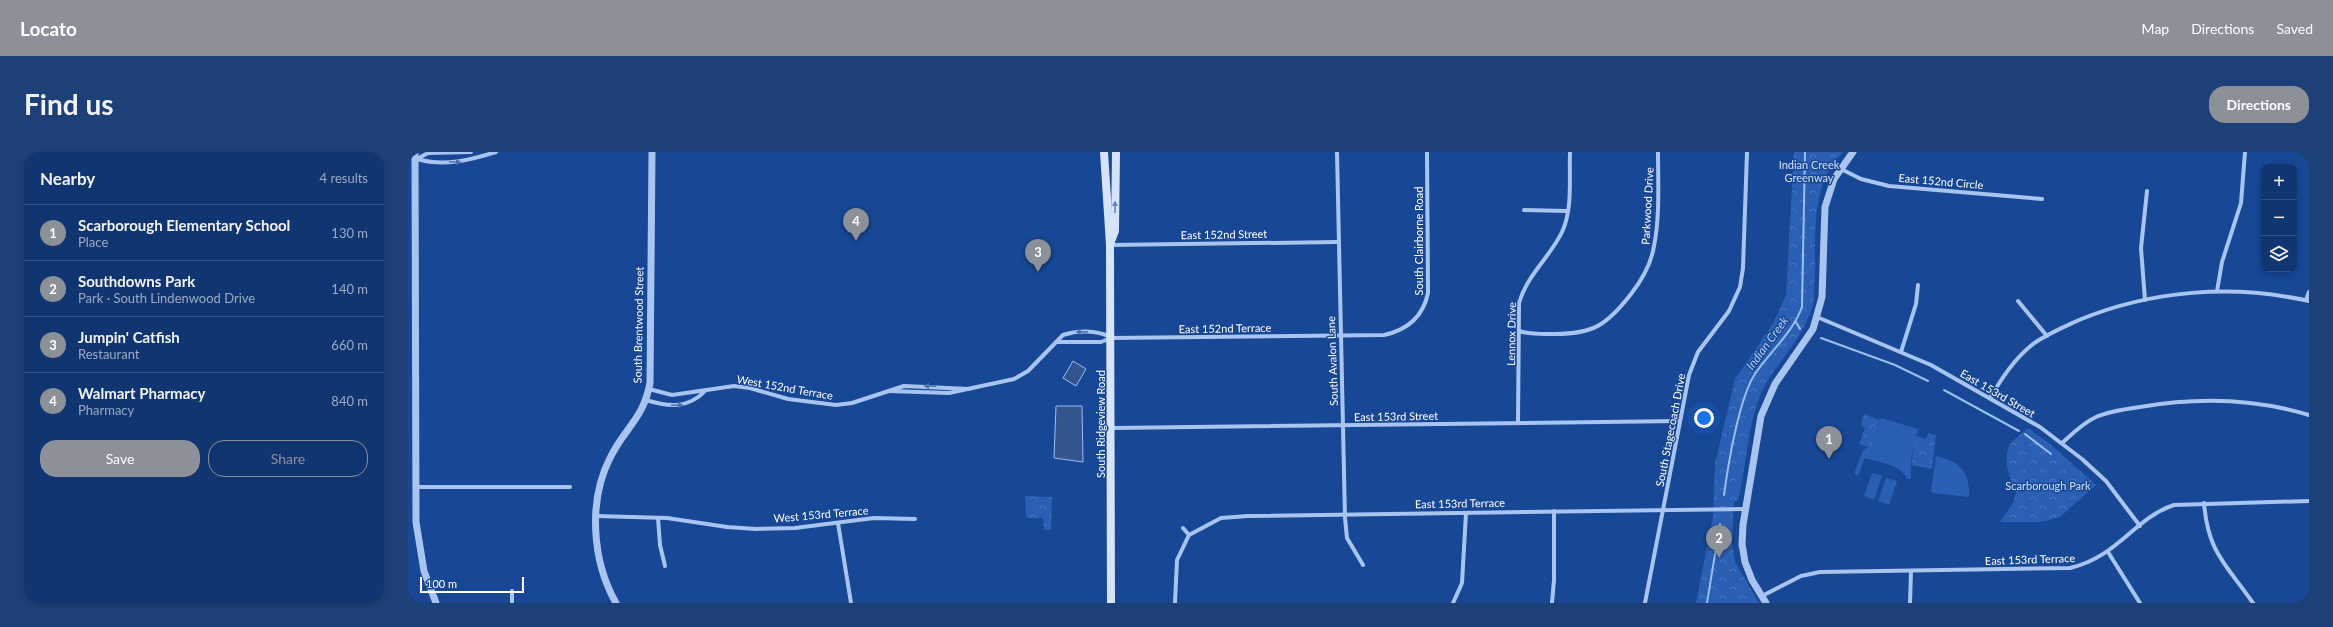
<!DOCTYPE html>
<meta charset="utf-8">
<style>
:root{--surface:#113570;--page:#1e4078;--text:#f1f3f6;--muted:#9cabc3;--line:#305083;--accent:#8c9099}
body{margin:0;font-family:Lato,sans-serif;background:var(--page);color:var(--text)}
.controls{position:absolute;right:12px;top:12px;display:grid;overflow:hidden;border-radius:8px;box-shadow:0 2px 6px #0003}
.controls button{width:36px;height:36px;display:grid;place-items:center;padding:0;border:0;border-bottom:1px solid var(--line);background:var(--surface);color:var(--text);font:20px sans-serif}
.scale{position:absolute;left:12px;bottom:10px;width:104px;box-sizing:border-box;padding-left:4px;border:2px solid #fff;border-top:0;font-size:11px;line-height:14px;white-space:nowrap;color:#fff;-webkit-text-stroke:3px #174795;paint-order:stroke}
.you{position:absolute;left:1296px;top:266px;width:14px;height:14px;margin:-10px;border:3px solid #fff;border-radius:50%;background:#1a73e8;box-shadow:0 0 0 6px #1a73e833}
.badge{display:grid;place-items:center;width:26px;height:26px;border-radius:50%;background:var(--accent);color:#fff;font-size:13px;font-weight:700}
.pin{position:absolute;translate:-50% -33px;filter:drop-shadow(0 1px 2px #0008)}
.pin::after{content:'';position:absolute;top:21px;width:14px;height:12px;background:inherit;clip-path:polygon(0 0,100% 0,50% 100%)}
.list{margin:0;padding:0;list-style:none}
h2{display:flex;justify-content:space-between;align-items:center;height:52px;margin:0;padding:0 16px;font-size:17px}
h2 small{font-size:13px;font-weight:400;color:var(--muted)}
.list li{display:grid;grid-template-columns:26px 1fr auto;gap:12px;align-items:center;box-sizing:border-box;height:56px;padding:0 16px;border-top:1px solid var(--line)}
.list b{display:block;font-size:15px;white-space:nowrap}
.list p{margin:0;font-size:13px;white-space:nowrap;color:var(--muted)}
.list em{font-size:13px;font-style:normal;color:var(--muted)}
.actions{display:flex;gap:8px;padding:12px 16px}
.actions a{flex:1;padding:9px 0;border:1px solid var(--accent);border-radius:16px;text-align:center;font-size:14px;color:var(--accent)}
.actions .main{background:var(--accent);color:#fff}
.icon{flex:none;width:22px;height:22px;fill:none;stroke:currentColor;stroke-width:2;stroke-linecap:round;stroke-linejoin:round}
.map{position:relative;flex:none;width:1901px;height:451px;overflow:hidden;border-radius:16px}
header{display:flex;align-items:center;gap:24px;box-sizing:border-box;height:56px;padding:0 20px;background:var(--accent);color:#fff}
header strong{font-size:19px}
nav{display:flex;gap:22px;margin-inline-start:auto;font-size:14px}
.intro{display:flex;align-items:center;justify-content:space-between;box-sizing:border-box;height:96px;padding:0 24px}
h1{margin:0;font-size:28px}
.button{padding:10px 18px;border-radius:16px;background:var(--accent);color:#fff;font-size:14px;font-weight:700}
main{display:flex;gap:24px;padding:0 24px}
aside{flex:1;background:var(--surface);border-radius:16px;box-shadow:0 2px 6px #0003}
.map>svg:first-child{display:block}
.park{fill:url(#park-crowns)}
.pitch{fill:#2a5fb3}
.water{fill:#33558f;stroke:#9bbef3}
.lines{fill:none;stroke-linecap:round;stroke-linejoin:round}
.stream{stroke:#9bbef3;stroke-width:2}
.minor{stroke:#a8c5f1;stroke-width:4}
.tertiary{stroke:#a8c5f1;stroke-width:7}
.secondary{stroke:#d6e4fb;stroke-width:8}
.oneway{fill:#4a73b5}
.oneway2{fill:#6386be}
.labels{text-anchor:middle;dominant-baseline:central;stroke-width:3;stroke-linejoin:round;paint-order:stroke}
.park-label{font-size:11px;fill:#cfe1fc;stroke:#174795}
.street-label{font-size:11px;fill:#fff;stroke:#174795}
.water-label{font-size:12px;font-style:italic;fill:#b4cff7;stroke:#174795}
</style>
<header>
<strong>Locato</strong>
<nav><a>Map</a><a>Directions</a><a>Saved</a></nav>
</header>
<div class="intro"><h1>Find us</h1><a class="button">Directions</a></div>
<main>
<aside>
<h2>Nearby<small>4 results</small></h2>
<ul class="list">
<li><span class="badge">1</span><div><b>Scarborough Elementary School</b><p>Place</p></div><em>130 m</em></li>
<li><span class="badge">2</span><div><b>Southdowns Park</b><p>Park · South Lindenwood Drive</p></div><em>140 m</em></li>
<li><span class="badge">3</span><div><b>Jumpin' Catfish</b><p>Restaurant</p></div><em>660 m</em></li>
<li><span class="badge">4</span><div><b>Walmart Pharmacy</b><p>Pharmacy</p></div><em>840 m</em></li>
</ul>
<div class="actions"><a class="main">Save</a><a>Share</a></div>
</aside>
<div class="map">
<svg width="1901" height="451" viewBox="0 0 1901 451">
<defs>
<pattern id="park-crowns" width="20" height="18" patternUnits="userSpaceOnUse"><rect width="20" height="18" fill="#2a5fb3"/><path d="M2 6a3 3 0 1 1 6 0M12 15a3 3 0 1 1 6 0" fill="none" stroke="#4a77be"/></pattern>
</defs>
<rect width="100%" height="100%" fill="#174795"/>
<!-- park -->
<g class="park">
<path d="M 1386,0 L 1435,0 C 1402,32 1408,81 1407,123 C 1406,133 1407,144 1405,153 C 1394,192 1365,211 1352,244 C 1339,276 1339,314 1330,348 L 1326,350 L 1324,390 L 1327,410 L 1351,451 L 1288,451 L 1305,364 L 1307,311 L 1327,227 L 1366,170 L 1378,143 Z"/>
<polygon points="1456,262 1472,268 1464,293 1460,295 1451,292 1457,276 1453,273"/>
<path d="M 1620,276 L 1642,292 L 1688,333 L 1652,365 L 1634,370 L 1592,370 L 1605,351 L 1608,341 C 1602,327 1593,306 1603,291 C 1607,286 1615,281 1620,276 Z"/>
<polygon points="1520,281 1528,283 1524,317 1503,313 1508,284 1518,287"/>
<polygon points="617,344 644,345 643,378 636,378 635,366 618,366"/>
</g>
<!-- pitch -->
<g class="pitch">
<path d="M 1473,266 L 1510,277 L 1503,307 L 1503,327 L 1499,327 C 1494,313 1470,310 1457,306 L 1450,324 L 1446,322 L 1455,298 L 1464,293 Z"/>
<path d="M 1528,304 C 1552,309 1562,320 1561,345 L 1525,341 L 1523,339 Z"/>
<polygon points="1464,321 1474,324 1466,348 1456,344"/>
<polygon points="1478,326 1489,329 1481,353 1470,349"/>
</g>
<!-- water -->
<g class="water">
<polygon points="665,209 678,217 668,234 655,226"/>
<polygon points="648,254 674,254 675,310 646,306"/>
</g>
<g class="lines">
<!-- stream -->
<g class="stream">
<polyline points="1388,170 1392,177"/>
<polyline points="1413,186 1487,213 1520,229"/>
<polyline points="1536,238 1611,279"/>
<polyline points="1617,282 1643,302"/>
<path d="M 1316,343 C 1320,313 1331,246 1347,222 C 1363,198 1384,182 1394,155 L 1397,0"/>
<polyline points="1299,451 1312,372"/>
</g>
<!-- minor -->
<g class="minor">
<polyline points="929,0 937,366 939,386 955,413"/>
<path d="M 9,7 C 36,15 62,8 88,0"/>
<polyline points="9,7 20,1 63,0"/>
<polyline points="1433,17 1453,27 1481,34 1634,47"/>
<polyline points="1116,58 1159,59"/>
<polyline points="702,93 930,90"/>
<polyline points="1809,139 1814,110 1833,51 1837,0"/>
<polyline points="1737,148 1733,96 1739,39"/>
<polyline points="1898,148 1901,140"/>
<polyline points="1610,149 1639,184"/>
<polyline points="1409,165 1523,213 1632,275 1674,307 1698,329 1732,374"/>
<path d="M 1111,179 C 1123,183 1134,182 1147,182 C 1185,182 1199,173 1223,142 C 1234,128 1243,113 1246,94 C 1252,65 1250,29 1250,0"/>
<path d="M 648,190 L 693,190 L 703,186 L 976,183 C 999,178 1015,165 1020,141 L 1019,0"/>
<polyline points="1493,200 1508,152 1510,133"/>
<polyline points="241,237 264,243 326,234 342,236 380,247 428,253 444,251 496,234 561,237"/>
<path d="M 481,239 L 541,241 L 606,227 L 620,219 L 655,183 C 670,178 688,178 703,185"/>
<path d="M 1582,246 C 1594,226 1606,207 1625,192 C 1639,182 1656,175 1671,168 C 1744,138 1824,132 1901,149"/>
<path d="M 238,248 C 260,255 280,257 297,239"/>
<path d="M 1110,271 L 1111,151 C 1119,123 1142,105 1154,80 C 1165,57 1161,25 1162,0"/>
<polyline points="704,276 1272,269"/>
<path d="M 1654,291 C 1664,282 1675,271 1688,265 C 1701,259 1717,257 1732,255 C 1789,245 1845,246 1901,263"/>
<polyline points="8,335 162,335"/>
<path d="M 1796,351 C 1800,401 1818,412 1845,451"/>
<polyline points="188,364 259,366 319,375 348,377 387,376 466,366 507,367"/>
<polyline points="250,366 252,393 257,414"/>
<polyline points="430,371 443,451"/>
<polyline points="775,376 781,383 813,366 840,364 1338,357"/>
<polyline points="1700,400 1732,451"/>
<polyline points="104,439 104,451"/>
<path d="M 1354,444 L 1393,424 L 1412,420 L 1662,416 C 1710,405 1726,366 1766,353 L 1901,349"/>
<polyline points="767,451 769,408 781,383"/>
<polyline points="1045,451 1054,431 1058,361"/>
<polyline points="1144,451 1146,428 1146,359"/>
<polyline points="1237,451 1281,223 1290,200 1321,159 1332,135 1335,116 1339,0"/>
<polyline points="1502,451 1503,419"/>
</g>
<!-- tertiary -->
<g class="tertiary">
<polyline points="7,0 8,370 16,419 28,451"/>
<path d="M 208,451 C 184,409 180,349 202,306 C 217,275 235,268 242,231 L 244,0"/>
<polyline points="1358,451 1344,428 1337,410 1334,392 1335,373 1353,264 1367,232 1405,177 1414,145 1417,55 1426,27 1445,0"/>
</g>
<!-- secondary -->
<g class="secondary">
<polyline points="696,0 702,93 703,451"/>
<polyline points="702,92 707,79 708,0"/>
</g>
</g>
<!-- one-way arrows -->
<defs><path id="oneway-solid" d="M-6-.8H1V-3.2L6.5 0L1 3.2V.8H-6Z"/></defs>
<g class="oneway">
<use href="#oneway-solid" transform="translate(47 10)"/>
<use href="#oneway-solid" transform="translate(674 180) rotate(178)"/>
<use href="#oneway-solid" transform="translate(522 234) rotate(-179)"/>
<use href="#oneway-solid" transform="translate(269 253) rotate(-3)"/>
</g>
<use class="oneway2" href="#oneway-solid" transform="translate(707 55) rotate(-90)"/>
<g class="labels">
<!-- park labels -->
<g class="park-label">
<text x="1401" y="12">Indian Creek<tspan x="1401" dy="13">Greenway</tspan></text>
<text x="1640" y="333">Scarborough Park</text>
</g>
<!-- street labels -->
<g class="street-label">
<text transform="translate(1533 29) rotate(5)">East 152nd Circle</text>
<text transform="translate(1239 54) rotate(-87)">Parkwood Drive</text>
<text transform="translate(816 82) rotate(-1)">East 152nd Street</text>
<text transform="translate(1010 89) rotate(-90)">South Clairborne Road</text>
<text transform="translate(230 173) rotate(-89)">South Brentwood Street</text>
<text transform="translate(817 176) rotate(-1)">East 152nd Terrace</text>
<text transform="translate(1103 182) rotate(-89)">Lennox Drive</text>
<text transform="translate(924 209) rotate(-92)">South Avalon Lane</text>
<text transform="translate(377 235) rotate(10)">West 152nd Terrace</text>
<text transform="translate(1590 241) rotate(30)">East 153rd Street</text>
<text transform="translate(988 264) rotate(-1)">East 153rd Street</text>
<text transform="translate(692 272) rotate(-90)">South Ridgeview Road</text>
<text transform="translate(1262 278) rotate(-79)">South Stagecoach Drive</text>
<text transform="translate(1052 351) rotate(-1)">East 153rd Terrace</text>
<text transform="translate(413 362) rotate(-5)">West 153rd Terrace</text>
<text transform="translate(1622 407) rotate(-2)">East 153rd Terrace</text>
</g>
<!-- water labels -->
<g class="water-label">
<text transform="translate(1359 191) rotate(-54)">Indian Creek</text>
</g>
</g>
</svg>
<div class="controls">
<button>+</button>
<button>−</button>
<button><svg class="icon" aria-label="layers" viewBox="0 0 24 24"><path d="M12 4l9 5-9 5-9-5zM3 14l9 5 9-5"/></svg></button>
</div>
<div class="scale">100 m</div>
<div class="you"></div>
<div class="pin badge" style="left:1421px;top:307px">1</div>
<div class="pin badge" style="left:1311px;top:406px">2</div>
<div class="pin badge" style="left:630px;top:120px">3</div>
<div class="pin badge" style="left:448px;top:89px">4</div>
</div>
</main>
